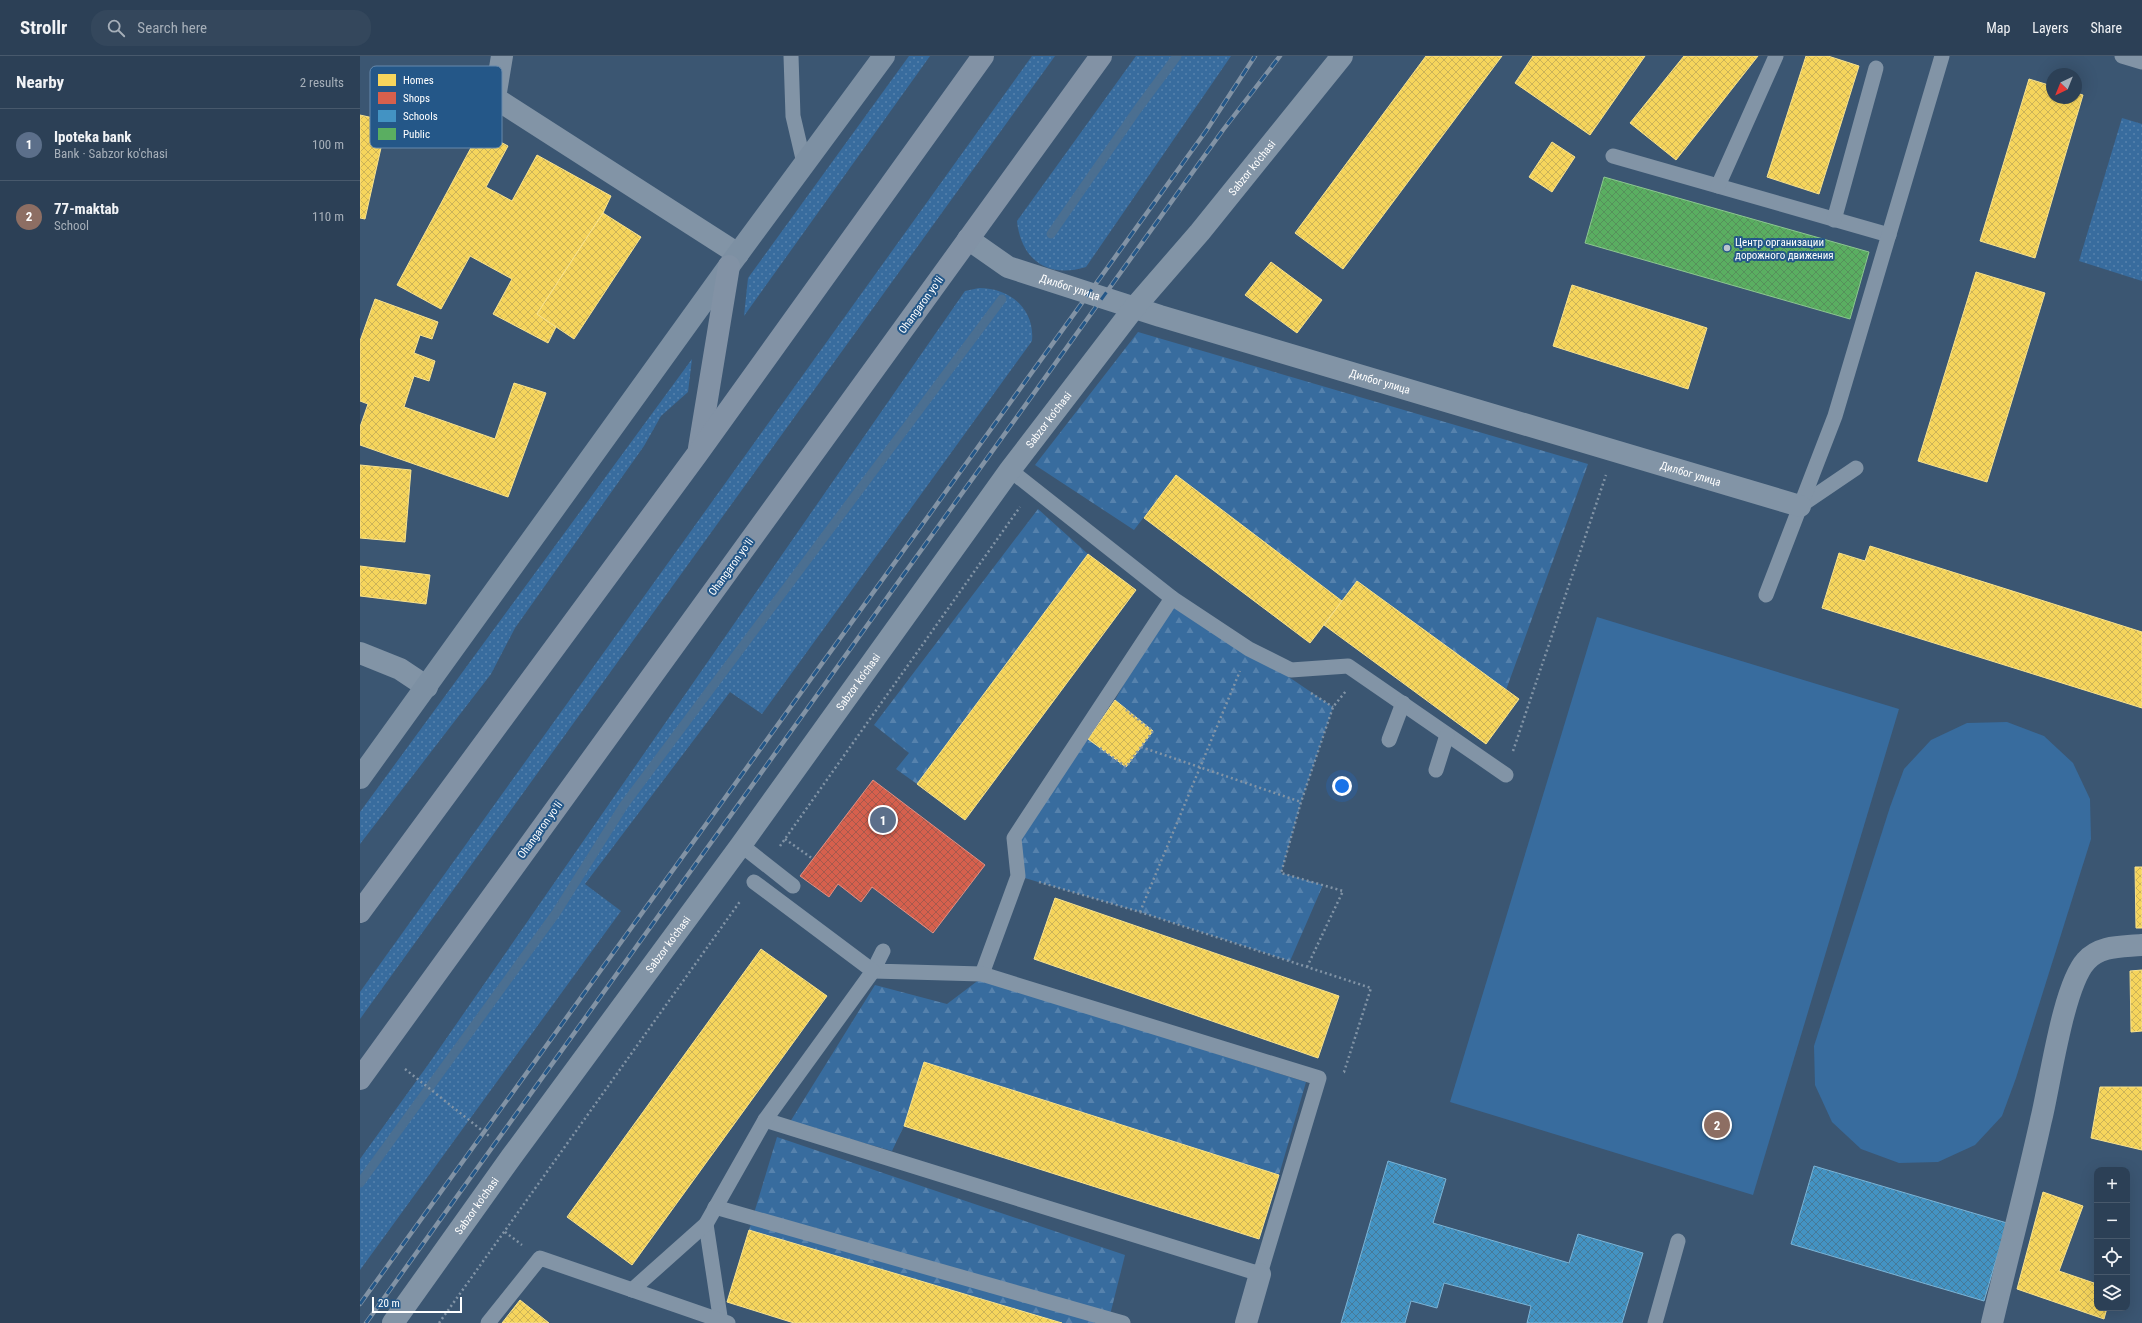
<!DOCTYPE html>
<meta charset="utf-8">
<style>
:root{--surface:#2c4056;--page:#34475c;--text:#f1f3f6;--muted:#a6afb9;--line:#48596c;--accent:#8abfa5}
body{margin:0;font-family:"Roboto Condensed",sans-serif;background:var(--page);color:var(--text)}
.controls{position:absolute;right:12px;bottom:12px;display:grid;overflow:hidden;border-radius:8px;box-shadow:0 4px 16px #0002}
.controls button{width:36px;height:36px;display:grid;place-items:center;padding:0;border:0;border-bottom:1px solid var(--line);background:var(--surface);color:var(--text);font:20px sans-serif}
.compass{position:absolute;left:1686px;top:12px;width:36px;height:36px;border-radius:50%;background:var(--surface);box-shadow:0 4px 16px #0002;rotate:223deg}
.scale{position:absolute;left:12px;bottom:10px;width:90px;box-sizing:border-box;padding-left:4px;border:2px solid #fff;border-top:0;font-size:11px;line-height:14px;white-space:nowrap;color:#fff;-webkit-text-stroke:3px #245788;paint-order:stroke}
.you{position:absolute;left:982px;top:730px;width:14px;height:14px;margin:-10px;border:3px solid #fff;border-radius:50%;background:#1a73e8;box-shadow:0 0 0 6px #1a73e833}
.badge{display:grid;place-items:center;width:26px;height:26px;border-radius:50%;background:var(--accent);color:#fff;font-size:13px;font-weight:700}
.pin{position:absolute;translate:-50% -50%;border:2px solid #fff;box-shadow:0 1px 4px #0006}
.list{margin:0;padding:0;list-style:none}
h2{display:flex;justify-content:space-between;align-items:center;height:52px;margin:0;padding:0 16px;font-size:17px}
h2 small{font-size:13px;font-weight:400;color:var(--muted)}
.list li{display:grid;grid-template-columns:26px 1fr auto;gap:12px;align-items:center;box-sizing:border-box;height:72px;padding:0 16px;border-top:1px solid var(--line)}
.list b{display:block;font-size:15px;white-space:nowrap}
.list p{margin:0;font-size:13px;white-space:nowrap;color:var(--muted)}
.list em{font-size:13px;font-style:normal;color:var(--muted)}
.icon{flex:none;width:22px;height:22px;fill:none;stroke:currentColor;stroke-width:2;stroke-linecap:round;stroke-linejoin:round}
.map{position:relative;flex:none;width:1782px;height:1267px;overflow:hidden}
header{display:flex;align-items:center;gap:24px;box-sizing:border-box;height:56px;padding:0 20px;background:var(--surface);border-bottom:1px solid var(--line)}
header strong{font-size:19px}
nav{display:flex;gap:22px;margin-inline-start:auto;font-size:14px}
.search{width:280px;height:36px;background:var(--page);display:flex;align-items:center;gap:10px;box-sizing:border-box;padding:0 14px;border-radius:16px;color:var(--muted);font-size:15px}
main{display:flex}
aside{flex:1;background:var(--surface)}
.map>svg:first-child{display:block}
.green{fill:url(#green-dots)}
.forest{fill:url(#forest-firs)}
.pitch{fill:#386c9e}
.homes{fill:url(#homes-cross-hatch);stroke:#f9e28d}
.shops{fill:url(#shops-cross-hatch);stroke:#e29082}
.schools{fill:url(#schools-cross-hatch);stroke:#7bb3d5}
.public{fill:url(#public-cross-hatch);stroke:#8cc690}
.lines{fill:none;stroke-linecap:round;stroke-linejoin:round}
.stream{stroke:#4b6f91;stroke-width:9}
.path{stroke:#8294a6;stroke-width:2.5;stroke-dasharray:2 3;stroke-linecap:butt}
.service{stroke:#8294a6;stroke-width:15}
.minor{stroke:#8294a6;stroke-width:22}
.tertiary{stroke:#8294a6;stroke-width:22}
.secondary{stroke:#7d90a3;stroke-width:22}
.trunk{stroke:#8292a5;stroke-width:22}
.rail-casing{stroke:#8293a5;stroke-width:4.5}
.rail{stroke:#245788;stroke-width:3;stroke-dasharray:9;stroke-linecap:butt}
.poi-dot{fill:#bac4ce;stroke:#245788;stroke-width:1.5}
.labels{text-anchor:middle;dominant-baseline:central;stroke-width:4;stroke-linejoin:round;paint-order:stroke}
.street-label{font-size:11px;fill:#fff;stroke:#245788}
.poi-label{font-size:11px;fill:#fff;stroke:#245788;text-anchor:start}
.key{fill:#245788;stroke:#6689ac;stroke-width:1}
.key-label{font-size:11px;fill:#fff}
</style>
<header>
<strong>Strollr</strong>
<div class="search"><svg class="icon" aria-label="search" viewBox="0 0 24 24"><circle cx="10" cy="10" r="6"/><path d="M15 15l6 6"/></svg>Search here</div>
<nav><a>Map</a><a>Layers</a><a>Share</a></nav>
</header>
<main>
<aside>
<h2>Nearby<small>2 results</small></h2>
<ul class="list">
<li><span class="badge" style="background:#5c6f8a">1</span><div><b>Ipoteka bank</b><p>Bank · Sabzor ko'chasi</p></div><em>100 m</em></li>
<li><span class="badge" style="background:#8d6e63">2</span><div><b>77-maktab</b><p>School</p></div><em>110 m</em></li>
</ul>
</aside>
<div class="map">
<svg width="1782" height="1267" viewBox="0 0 1782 1267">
<defs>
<pattern id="green-dots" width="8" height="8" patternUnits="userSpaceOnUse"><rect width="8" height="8" fill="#386c9e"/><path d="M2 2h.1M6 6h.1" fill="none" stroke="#5682ad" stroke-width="1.8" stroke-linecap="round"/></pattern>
<pattern id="forest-firs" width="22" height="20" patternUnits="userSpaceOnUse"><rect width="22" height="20" fill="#386c9e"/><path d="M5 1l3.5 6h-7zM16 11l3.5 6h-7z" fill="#5682ad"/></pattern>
<pattern id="homes-cross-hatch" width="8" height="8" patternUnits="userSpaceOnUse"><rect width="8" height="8" fill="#f6d55c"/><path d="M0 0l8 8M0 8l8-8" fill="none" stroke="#ccb358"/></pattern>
<pattern id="shops-cross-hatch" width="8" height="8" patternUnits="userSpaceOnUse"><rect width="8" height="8" fill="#d6604d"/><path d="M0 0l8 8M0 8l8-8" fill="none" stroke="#a6594d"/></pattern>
<pattern id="schools-cross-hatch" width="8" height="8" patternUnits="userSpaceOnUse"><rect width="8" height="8" fill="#4393c3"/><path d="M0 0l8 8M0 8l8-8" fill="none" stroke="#467a99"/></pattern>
<pattern id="public-cross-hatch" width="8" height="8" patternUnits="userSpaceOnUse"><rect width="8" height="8" fill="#5aae61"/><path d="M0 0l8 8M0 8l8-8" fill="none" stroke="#56915b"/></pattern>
</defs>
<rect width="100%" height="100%" fill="#3b5672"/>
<!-- green -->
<g class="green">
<polygon points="549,0 570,0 384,260 388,222"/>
<polygon points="672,0 695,0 0,963 0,936"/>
<path d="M 776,0 L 871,0 L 726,211 C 688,223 661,204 657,165 Z"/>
<polygon points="1762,62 1782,68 1782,225 1719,205"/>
<path d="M 619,232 C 650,232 675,253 672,285 L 402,658 L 370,636 L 225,828 L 261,855 L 0,1214 L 0,1103 L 70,1006 L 605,235 Z"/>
<polygon points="332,303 328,336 301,360 284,390 155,572 131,618 0,788 0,756"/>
</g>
<!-- forest -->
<g class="forest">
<polygon points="778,276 1228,408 1146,634 997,525 982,545 816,419 774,474 675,409"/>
<polygon points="678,453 728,498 557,728 536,713 549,697 514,669"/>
<polygon points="812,542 973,651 941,746 921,817 963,829 930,905 780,856 658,820 654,782 728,683 755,644"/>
<polygon points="620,923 946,1026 919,1119 564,1006 544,1070 532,1095 430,1066 515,929 587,948"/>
<polygon points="417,1081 765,1199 748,1267 690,1267 389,1174"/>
</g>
<!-- pitch -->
<g class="pitch">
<polygon points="1237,561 1539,653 1393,1139 1090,1046"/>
<polygon points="1647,666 1684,680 1713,707 1730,743 1731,783 1656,1022 1642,1060 1615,1089 1578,1106 1539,1107 1501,1093 1472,1066 1455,1029 1454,990 1530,751 1544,713 1571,684 1607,667"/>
</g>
<!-- homes -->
<g class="homes">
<polygon points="1066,0 1142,0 983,213 935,177"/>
<polygon points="1173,0 1285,0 1230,79 1155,27"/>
<polygon points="1324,0 1398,0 1316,104 1270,67"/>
<polygon points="1446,0 1468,0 1499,10 1459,138 1407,121"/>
<polygon points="1669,23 1692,30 1692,42 1716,42 1716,37 1723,39 1675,202 1620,185"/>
<polygon points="0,59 27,65 5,163 0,162"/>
<polygon points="120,75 148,90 126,131 152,145 177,99 251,140 243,157 177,258 196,271 188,287 133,258 152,223 110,200 81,253 37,229"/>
<polygon points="1192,86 1215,101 1192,136 1169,121"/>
<polygon points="243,157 281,181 214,283 177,258"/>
<polygon points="911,206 962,244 937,277 885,239"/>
<polygon points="1616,216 1685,237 1627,426 1558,405"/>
<polygon points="1212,229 1347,272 1328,333 1193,290"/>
<polygon points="15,243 78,266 72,283 60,279 54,297 75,305 69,325 54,320 44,351 135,383 154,327 186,337 148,441 0,389 0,371 8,348 0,345 0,285"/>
<polygon points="0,409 51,414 45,486 0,482"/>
<polygon points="816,419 982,545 950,587 784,462"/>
<polygon points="1510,490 1782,576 1782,652 1462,552 1479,497 1505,505"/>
<polygon points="728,498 776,534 605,764 557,728"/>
<polygon points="0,510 70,519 66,548 0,540"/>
<polygon points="997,525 1159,643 1126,688 964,569"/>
<polygon points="755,644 793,675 766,711 728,683"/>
<polygon points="1775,811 1782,811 1782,872 1776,872"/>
<polygon points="695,842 979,940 958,1002 674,903"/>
<polygon points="401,893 467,940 272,1209 207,1161"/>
<polygon points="1782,914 1782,975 1771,976 1770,915"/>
<polygon points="564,1006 919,1119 899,1183 544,1070"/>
<polygon points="1740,1031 1782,1031 1782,1094 1731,1082"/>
<polygon points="1683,1136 1723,1150 1699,1215 1737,1228 1737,1252 1747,1252 1744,1263 1657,1233"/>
<polygon points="389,1174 702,1267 434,1267 367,1246"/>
<polygon points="160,1244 189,1267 142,1267"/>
</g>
<!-- shops -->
<polygon class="shops" points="513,724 625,809 573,877 512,831 501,846 478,828 469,841 440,820"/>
<!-- schools -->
<g class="schools">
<polygon points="1028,1105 1086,1123 1073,1167 1209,1207 1218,1178 1283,1197 1262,1267 1167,1267 1171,1250 1084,1227 1077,1252 1051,1245 1045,1267 981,1267"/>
<polygon points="1454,1110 1647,1167 1624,1245 1431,1188"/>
</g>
<!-- public -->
<polygon class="public" points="1244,121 1509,196 1490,263 1225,187"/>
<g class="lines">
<!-- stream -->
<g class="stream">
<polyline points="691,178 777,54 817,0"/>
<polyline points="0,1127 196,857 264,749 642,243"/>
</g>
<!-- path -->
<g class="path">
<polyline points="951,637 973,651"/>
<polyline points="781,691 941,746"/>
<polyline points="740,692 766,711 793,675 766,654"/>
<polyline points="1153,695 1246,419"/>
<polyline points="425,783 453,803"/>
<polyline points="420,790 660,451"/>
<polyline points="679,826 780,856 1011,932 984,1016 981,1017"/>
<polyline points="780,856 880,615"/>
<polyline points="947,911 983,835 921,817 941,746 973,651 986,635"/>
<polyline points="45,1013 129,1080"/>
<polyline points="145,1176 162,1189"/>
<polyline points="79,1267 381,844"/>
</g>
<!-- service -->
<g class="service">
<polyline points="431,0 433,60 444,107"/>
<polyline points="1762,0 1782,6"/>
<polyline points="1253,100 1529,179"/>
<polyline points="1358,130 1416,0"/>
<polyline points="1474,164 1516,12"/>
<polyline points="1440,450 1496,412"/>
<polyline points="1406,539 1475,360 1582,0"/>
<polyline points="812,542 889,593 931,614 988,610 1146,719"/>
<polyline points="1029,684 1043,647"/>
<polyline points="1076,714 1087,679"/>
<polyline points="381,789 433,830"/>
<polyline points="622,918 658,820 654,782 812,542 650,414"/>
<polyline points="405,1064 900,1218 959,1022 622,918 513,915 523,895"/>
<polyline points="355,1151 763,1267"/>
<polyline points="346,1168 361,1267"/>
<polyline points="272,1234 346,1168 405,1064 513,915 394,826"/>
<polyline points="128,1267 180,1202 368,1267"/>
<polyline points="1295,1267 1318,1185"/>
</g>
<!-- minor -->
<g class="minor">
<polyline points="142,0 135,42 378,198"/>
<path id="s1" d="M 608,183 L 648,211 L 800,260 L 1440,450"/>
<polyline points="0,597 40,613 67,631"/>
<polyline points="886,1267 900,1218"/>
<path d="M 1632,1267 C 1648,1199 1666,1132 1681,1064 C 1690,1028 1703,930 1726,905 C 1740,889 1762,891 1782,889"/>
</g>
<!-- tertiary -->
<path class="tertiary" id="s2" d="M 33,1267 L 152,1100 L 381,789 L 650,414 L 774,252 L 840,176 L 982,0"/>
<!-- secondary -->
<polyline class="secondary" points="0,722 369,210 524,0"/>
<!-- trunk -->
<g class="trunk">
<polyline points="339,392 369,210"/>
<polyline points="0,856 338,397 623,0"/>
<polyline points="0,1023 741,0"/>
</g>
<defs>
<g id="rail">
<polyline points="0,1248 846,75 895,0"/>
<polyline points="6,1267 863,74 920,0"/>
</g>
</defs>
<!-- rail casing -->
<use href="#rail" class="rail-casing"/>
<!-- rail -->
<use href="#rail" class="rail"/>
</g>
<!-- markers -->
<circle class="poi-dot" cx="1367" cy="192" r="4"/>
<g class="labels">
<!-- street labels -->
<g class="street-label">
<text stroke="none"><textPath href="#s2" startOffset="1440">Sabzor ko'chasi</textPath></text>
<text stroke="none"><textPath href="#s1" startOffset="114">Дилбог улица</textPath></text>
<text transform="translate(561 249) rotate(-54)">Ohangaron yoʻli</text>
<text stroke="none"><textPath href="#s1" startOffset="438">Дилбог улица</textPath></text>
<text stroke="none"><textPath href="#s2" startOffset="1116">Sabzor ko'chasi</textPath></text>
<text stroke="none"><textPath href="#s1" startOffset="762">Дилбог улица</textPath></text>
<text transform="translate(371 511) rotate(-54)">Ohangaron yoʻli</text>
<text stroke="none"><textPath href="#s2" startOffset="792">Sabzor ko'chasi</textPath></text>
<text transform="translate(180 774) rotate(-54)">Ohangaron yoʻli</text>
<text stroke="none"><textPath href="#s2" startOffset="468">Sabzor ko'chasi</textPath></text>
<text stroke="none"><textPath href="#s2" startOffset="144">Sabzor ko'chasi</textPath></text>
</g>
<!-- poi labels -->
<g class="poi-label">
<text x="1375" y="186">Центр организации<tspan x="1375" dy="13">дорожного движения</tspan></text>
</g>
</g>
<!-- legend -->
<rect x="10" y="10" width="132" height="82" rx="6" class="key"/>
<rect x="18" y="18" width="18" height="12" fill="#f6d55c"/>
<rect x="18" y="36" width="18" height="12" fill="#d6604d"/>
<rect x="18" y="54" width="18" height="12" fill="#4393c3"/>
<rect x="18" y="72" width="18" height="12" fill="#5aae61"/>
<g class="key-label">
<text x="43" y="28">Homes</text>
<text x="43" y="46">Shops</text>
<text x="43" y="64">Schools</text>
<text x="43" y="82">Public</text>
</g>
</svg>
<div class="controls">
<button>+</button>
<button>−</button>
<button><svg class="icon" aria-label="locate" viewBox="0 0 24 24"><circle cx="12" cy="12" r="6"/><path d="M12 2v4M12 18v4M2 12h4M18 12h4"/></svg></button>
<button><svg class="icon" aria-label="layers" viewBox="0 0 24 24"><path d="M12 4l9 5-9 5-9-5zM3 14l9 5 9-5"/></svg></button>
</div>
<svg class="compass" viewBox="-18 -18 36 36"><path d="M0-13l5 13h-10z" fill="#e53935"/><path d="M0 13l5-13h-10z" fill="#a6afb9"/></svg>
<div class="scale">20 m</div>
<div class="you"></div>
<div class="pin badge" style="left:523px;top:764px;background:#5c6f8a">1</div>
<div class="pin badge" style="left:1357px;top:1069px;background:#8d6e63">2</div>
</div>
</main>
